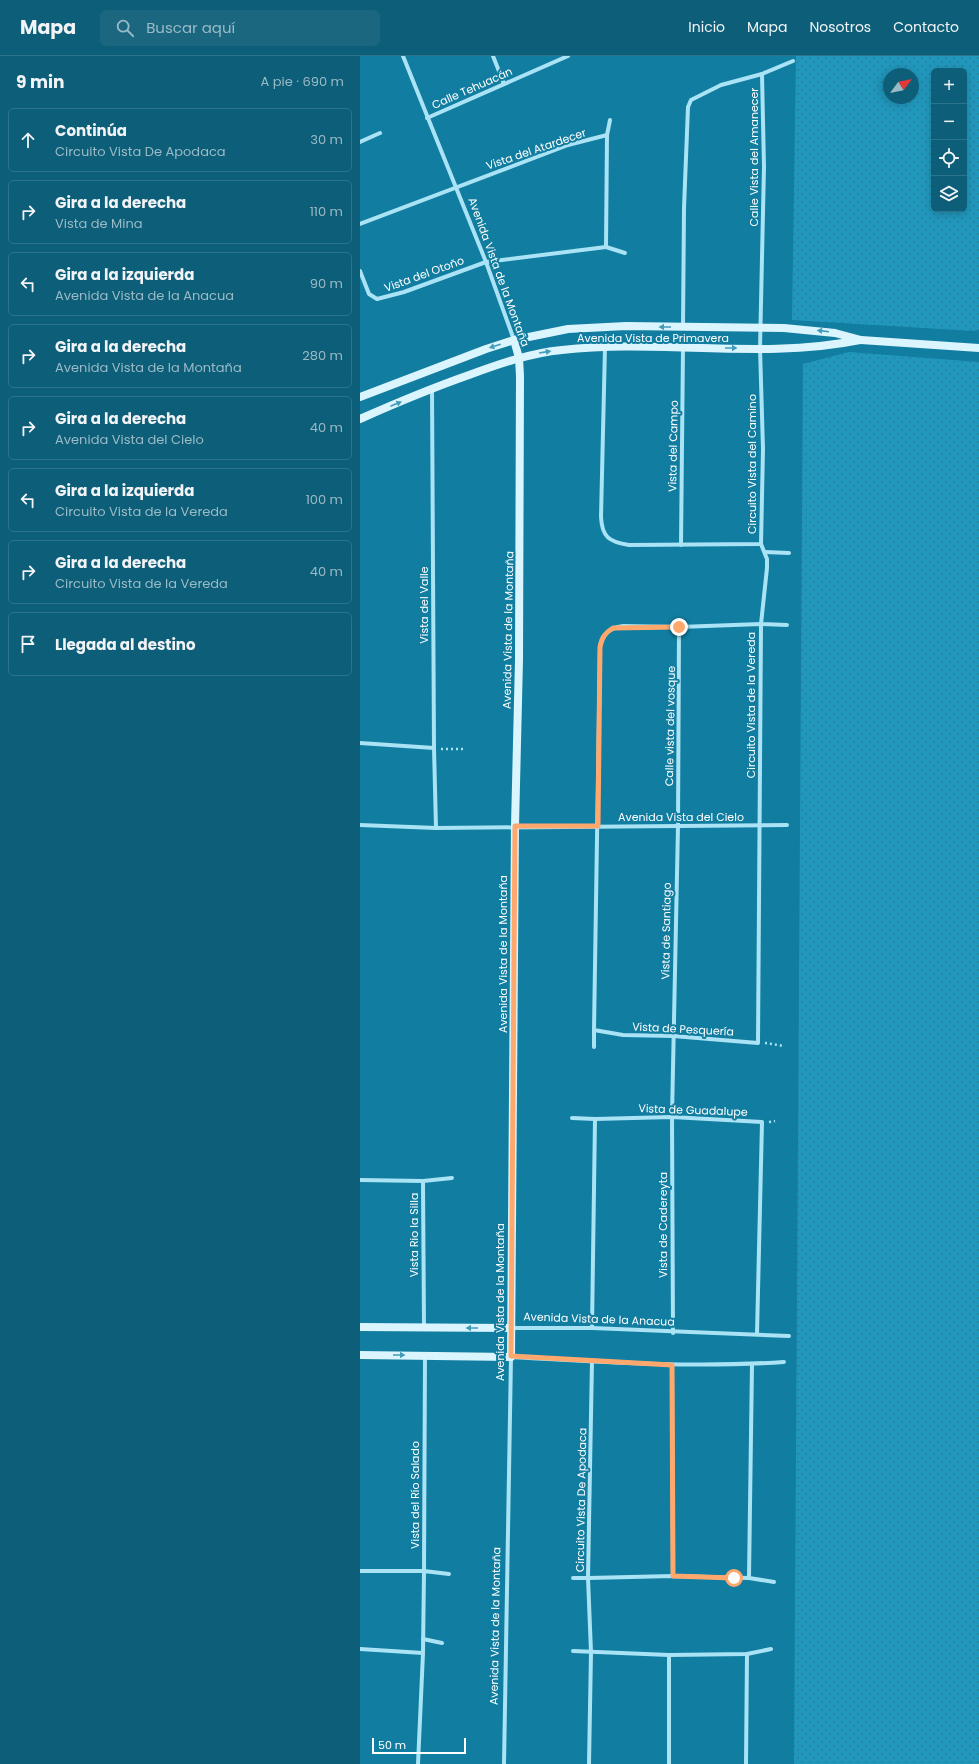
<!DOCTYPE html>
<html lang="es">
<meta charset="utf-8">
<style>
:root{--surface:#0d5e78;--page:#1b6780;--text:#f1f3f6;--muted:#9abac6;--line:#2d738a}
body{margin:0;font-family:Poppins,sans-serif;background:var(--page);color:var(--text)}
.controls{position:absolute;right:12px;top:12px;display:grid;overflow:hidden;border-radius:6px;box-shadow:0 2px 10px #0003}
.controls button{width:36px;height:36px;display:grid;place-items:center;padding:0;border:0;border-bottom:1px solid var(--line);background:var(--surface);color:var(--text);font:20px sans-serif}
.compass{position:absolute;left:523px;top:12px;width:36px;height:36px;border-radius:50%;background:var(--surface);box-shadow:0 2px 10px #0003;rotate:58deg}
.scale{position:absolute;left:12px;bottom:10px;width:94px;box-sizing:border-box;padding-left:4px;border:2px solid #fff;border-top:0;font-size:11px;line-height:14px;white-space:nowrap;color:#fff;-webkit-text-stroke:3px #117da0;paint-order:stroke}
.stop{position:absolute;width:12px;height:12px;margin:-9px;border:3px solid #ffa86e;border-radius:50%;background:#fff}
.stop.end{background:#ffa86e;border-color:#fff;box-shadow:0 1px 4px #0008}
.list{margin:0;padding:0;list-style:none}
h2{display:flex;justify-content:space-between;align-items:center;height:52px;margin:0;padding:0 16px;font-size:17px}
h2 small{font-size:13px;font-weight:400;color:var(--muted)}
.list li{display:grid;grid-template-columns:26px 1fr auto;gap:12px;align-items:center;box-sizing:border-box;height:64px;margin:0 8px 8px;padding:0 8px;border:1px solid var(--line);border-radius:6px}
.list b{display:block;font-size:15px;white-space:nowrap}
.list p{margin:0;font-size:13px;white-space:nowrap;color:var(--muted)}
.list em{font-size:13px;font-style:normal;color:var(--muted)}
.icon{flex:none;width:22px;height:22px;fill:none;stroke:currentColor;stroke-width:2;stroke-linecap:round;stroke-linejoin:round}
.map{position:relative;flex:none;width:619px;height:1708px;overflow:hidden}
header{display:flex;align-items:center;gap:24px;box-sizing:border-box;height:56px;padding:0 20px;background:var(--surface);border-bottom:1px solid var(--line)}
header strong{font-size:19px}
nav{display:flex;gap:22px;margin-inline-start:auto;font-size:14px}
.search{width:280px;height:36px;background:var(--page);display:flex;align-items:center;gap:10px;box-sizing:border-box;padding:0 14px;border-radius:6px;color:var(--muted);font-size:15px}
main{display:flex}
aside{flex:1;background:var(--surface)}
.map>svg:first-child{display:block}
.grass{fill:url(#grass-dots);fill-rule:evenodd}
.lines{fill:none;stroke-linecap:round;stroke-linejoin:round}
.path{stroke:#aae3f5;stroke-width:2.5;stroke-dasharray:2 3;stroke-linecap:butt}
.street{stroke:#aae3f5;stroke-width:4}
.secondary{stroke:#daf5fe;stroke-width:8}
.oneway{fill:#439bb8}
.route{stroke:#ffa86e;stroke-width:5}
.labels{text-anchor:middle;dominant-baseline:central;stroke-width:4;stroke-linejoin:round;paint-order:stroke}
.street-label{font-size:11px;fill:#fff;stroke:#117da0}
</style>
<header>
<strong>Mapa</strong>
<div class="search"><svg class="icon" aria-label="search" viewBox="0 0 24 24"><circle cx="10" cy="10" r="6"/><path d="M15 15l6 6"/></svg>Buscar aquí</div>
<nav><a>Inicio</a><a>Mapa</a><a>Nosotros</a><a>Contacto</a></nav>
</header>
<main>
<aside>
<h2>9 min<small>A pie · 690 m</small></h2>
<ul class="list">
<li><svg class="icon" aria-label="ahead" viewBox="0 0 24 24"><path d="M12 20V5M6 11l6-6 6 6"/></svg><div><b>Continúa</b><p>Circuito Vista De Apodaca</p></div><em>30 m</em></li>
<li><svg class="icon" aria-label="right" viewBox="0 0 24 24"><path d="M7 20v-9h11M14 6l5 5-5 5"/></svg><div><b>Gira a la derecha</b><p>Vista de Mina</p></div><em>110 m</em></li>
<li><svg class="icon" aria-label="left" viewBox="0 0 24 24"><path d="M17 20v-9H6M10 6l-5 5 5 5"/></svg><div><b>Gira a la izquierda</b><p>Avenida Vista de la Anacua</p></div><em>90 m</em></li>
<li><svg class="icon" aria-label="right" viewBox="0 0 24 24"><path d="M7 20v-9h11M14 6l5 5-5 5"/></svg><div><b>Gira a la derecha</b><p>Avenida Vista de la Montaña</p></div><em>280 m</em></li>
<li><svg class="icon" aria-label="right" viewBox="0 0 24 24"><path d="M7 20v-9h11M14 6l5 5-5 5"/></svg><div><b>Gira a la derecha</b><p>Avenida Vista del Cielo</p></div><em>40 m</em></li>
<li><svg class="icon" aria-label="left" viewBox="0 0 24 24"><path d="M17 20v-9H6M10 6l-5 5 5 5"/></svg><div><b>Gira a la izquierda</b><p>Circuito Vista de la Vereda</p></div><em>100 m</em></li>
<li><svg class="icon" aria-label="right" viewBox="0 0 24 24"><path d="M7 20v-9h11M14 6l5 5-5 5"/></svg><div><b>Gira a la derecha</b><p>Circuito Vista de la Vereda</p></div><em>40 m</em></li>
<li><svg class="icon" aria-label="arrive" viewBox="0 0 24 24"><path d="M6 21V4h12l-3 4 3 4H6"/></svg><div><b>Llegada al destino</b></div></li>
</ul>
</aside>
<div class="map">
<svg width="619" height="1708" viewBox="0 0 619 1708">
<defs>
<pattern id="grass-dots" width="8" height="8" patternUnits="userSpaceOnUse"><rect width="8" height="8" fill="#2098be"/><path d="M2 2h.1M6 6h.1" fill="none" stroke="#2f7d96" stroke-width="1.8" stroke-linecap="round"/></pattern>
</defs>
<rect width="100%" height="100%" fill="#117da0"/>
<!-- grass -->
<g class="grass">
<path d="M 436,0 L 619,0 L 619,274 L 613,275 L 432,264 ZM 574,15 L 604,15 L 604,153 L 574,153 ZM 529,18 L 553,18 L 553,42 L 529,42 Z"/>
<polygon points="489,296 619,306 619,1708 434,1708 443,308"/>
</g>
<g class="lines">
<!-- path -->
<g class="path">
<polyline points="81,693 106,693"/>
<polyline points="405,987 424,990"/>
<polyline points="409,1066 415,1065"/>
</g>
<!-- street -->
<g class="street">
<polyline points="43,0 126,206 154,284"/>
<polyline points="133,0 144,28"/>
<polyline points="67,62 208,0"/>
<polyline points="247,79 250,64"/>
<polyline points="0,86 20,77"/>
<polyline points="0,168 208,89 247,79 246,191 126,206 44,236 17,243 9,238 0,215"/>
<polyline points="246,191 265,197"/>
<polyline points="323,271 324,152 328,51 331,44 361,29 402,18 433,5"/>
<path d="M 245,291 L 241,461 C 242,481 249,486 269,489 L 401,488 L 403,393 L 400,292 L 404,111 L 402,18"/>
<polyline points="401,488 407,503 407,512 401,568 427,569"/>
<polyline points="321,489 323,292"/>
<polyline points="405,496 429,497"/>
<path d="M 401,568 L 398,987 L 313,980 L 263,979 L 234,974 L 240,591 C 243,578 249,572 263,570 L 319,571 Z"/>
<polyline points="0,687 74,692 72,333"/>
<polyline points="74,692 76,772"/>
<polyline points="0,769 76,772 427,769"/>
<polyline points="234,974 234,991"/>
<polyline points="212,1062 235,1063"/>
<polyline points="0,1124 63,1125 64,1271"/>
<polyline points="63,1125 92,1122"/>
<polyline points="151,1272 232,1272 429,1280"/>
<polyline points="232,1272 235,1063 312,1061 402,1066 397,1278"/>
<polyline points="313,1277 312,1061 318,770 319,571"/>
<polyline points="232,1305 228,1522 313,1520 389,1522 392,1308"/>
<polyline points="312,1309 313,1520"/>
<polyline points="0,1515 64,1515 65,1300"/>
<polyline points="213,1522 228,1522 231,1596 229,1708"/>
<polyline points="389,1522 414,1526"/>
<polyline points="63,1583 82,1587"/>
<polyline points="0,1593 63,1597 58,1708"/>
<polyline points="213,1595 309,1599 387,1598 411,1593"/>
<polyline points="63,1597 64,1515 89,1518"/>
<path d="M 144,1708 L 151,1301 C 242,1306 333,1312 424,1306"/>
<polyline points="309,1708 309,1599"/>
<polyline points="386,1708 387,1598"/>
</g>
<!-- secondary -->
<g class="secondary">
<polyline points="0,341 126,293 154,284 208,273 266,270 424,272 475,277 501,284 619,292"/>
<path d="M 0,363 C 36,347 72,332 109,319 C 139,308 170,297 202,294 C 301,283 402,304 500,284"/>
<polyline points="0,1271 151,1272"/>
<polyline points="0,1299 151,1301 155,770 159,604 160,320 159,302 154,284"/>
</g>
</g>
<!-- one-way arrows -->
<defs><path id="oneway-solid" d="M-6-.8H1V-3.2L6.5 0L1 3.2V.8H-6Z"/></defs>
<g class="oneway">
<use href="#oneway-solid" transform="translate(305 271) rotate(-180)"/>
<use href="#oneway-solid" transform="translate(463 275) rotate(-173)"/>
<use href="#oneway-solid" transform="translate(135 290) rotate(162)"/>
<use href="#oneway-solid" transform="translate(371 292)"/>
<use href="#oneway-solid" transform="translate(185 296) rotate(-9)"/>
<use href="#oneway-solid" transform="translate(36 348) rotate(-23)"/>
<use href="#oneway-solid" transform="translate(112 1272) rotate(-180)"/>
<use href="#oneway-solid" transform="translate(39 1299)"/>
</g>
<g class="lines">
<!-- route -->
<path class="route" d="M 319,571 L 253,572 C 245,577 242,581 240,591 L 238,770 L 155,770 L 151,1300 L 312,1309 L 313,1520 L 374,1522"/>
</g>
<g class="labels">
<!-- street labels -->
<g class="street-label">
<text transform="translate(112 32) rotate(-24)">Calle Tehuacán</text>
<text transform="translate(176 93) rotate(-19)">Vista del Atardecer</text>
<text transform="translate(394 101) rotate(-90)">Calle Vista del Amanecer</text>
<text transform="translate(139 216) rotate(70)">Avenida Vista de la Montaña</text>
<text transform="translate(64 218) rotate(-20)">Vista del Otoño</text>
<text x="293" y="282">Avenida Vista de Primavera</text>
<text transform="translate(313 390) rotate(-89)">Vista del Campo</text>
<text transform="translate(392 408) rotate(-90)">Circuito Vista del Camino</text>
<text transform="translate(64 549) rotate(-90)">Vista del Valle</text>
<text transform="translate(148 574) rotate(-89)">Avenida Vista de la Montaña</text>
<text transform="translate(391 649) rotate(-90)">Circuito Vista de la Vereda</text>
<text transform="translate(310 670) rotate(-89)">Calle vista del vosque</text>
<text x="321" y="761">Avenida Vista del Cielo</text>
<text transform="translate(306 875) rotate(-89)">Vista de Santiago</text>
<text transform="translate(143 898) rotate(-90)">Avenida Vista de la Montaña</text>
<text transform="translate(323 973) rotate(3)">Vista de Pesquería</text>
<text transform="translate(333 1054) rotate(2)">Vista de Guadalupe</text>
<text transform="translate(303 1169) rotate(-90)">Vista de Cadereyta</text>
<text transform="translate(54 1179) rotate(-90)">Vista Rio la Silla</text>
<text transform="translate(140 1246) rotate(-90)">Avenida Vista de la Montaña</text>
<text transform="translate(239 1263) rotate(2)">Avenida Vista de la Anacua</text>
<text transform="translate(55 1439) rotate(-90)">Vista del Río Salado</text>
<text transform="translate(221 1444) rotate(-89)">Circuito Vista De Apodaca</text>
<text transform="translate(135 1570) rotate(-89)">Avenida Vista de la Montaña</text>
</g>
</g>
</svg>
<div class="controls">
<button>+</button>
<button>−</button>
<button><svg class="icon" aria-label="locate" viewBox="0 0 24 24"><circle cx="12" cy="12" r="6"/><path d="M12 2v4M12 18v4M2 12h4M18 12h4"/></svg></button>
<button><svg class="icon" aria-label="layers" viewBox="0 0 24 24"><path d="M12 4l9 5-9 5-9-5zM3 14l9 5 9-5"/></svg></button>
</div>
<svg class="compass" viewBox="-18 -18 36 36"><path d="M0-13l5 13h-10z" fill="#e53935"/><path d="M0 13l5-13h-10z" fill="#9abac6"/></svg>
<div class="scale">50 m</div>
<div class="stop" style="left:374px;top:1522px"></div>
<div class="stop end" style="left:319px;top:571px"></div>
</div>
</main>
